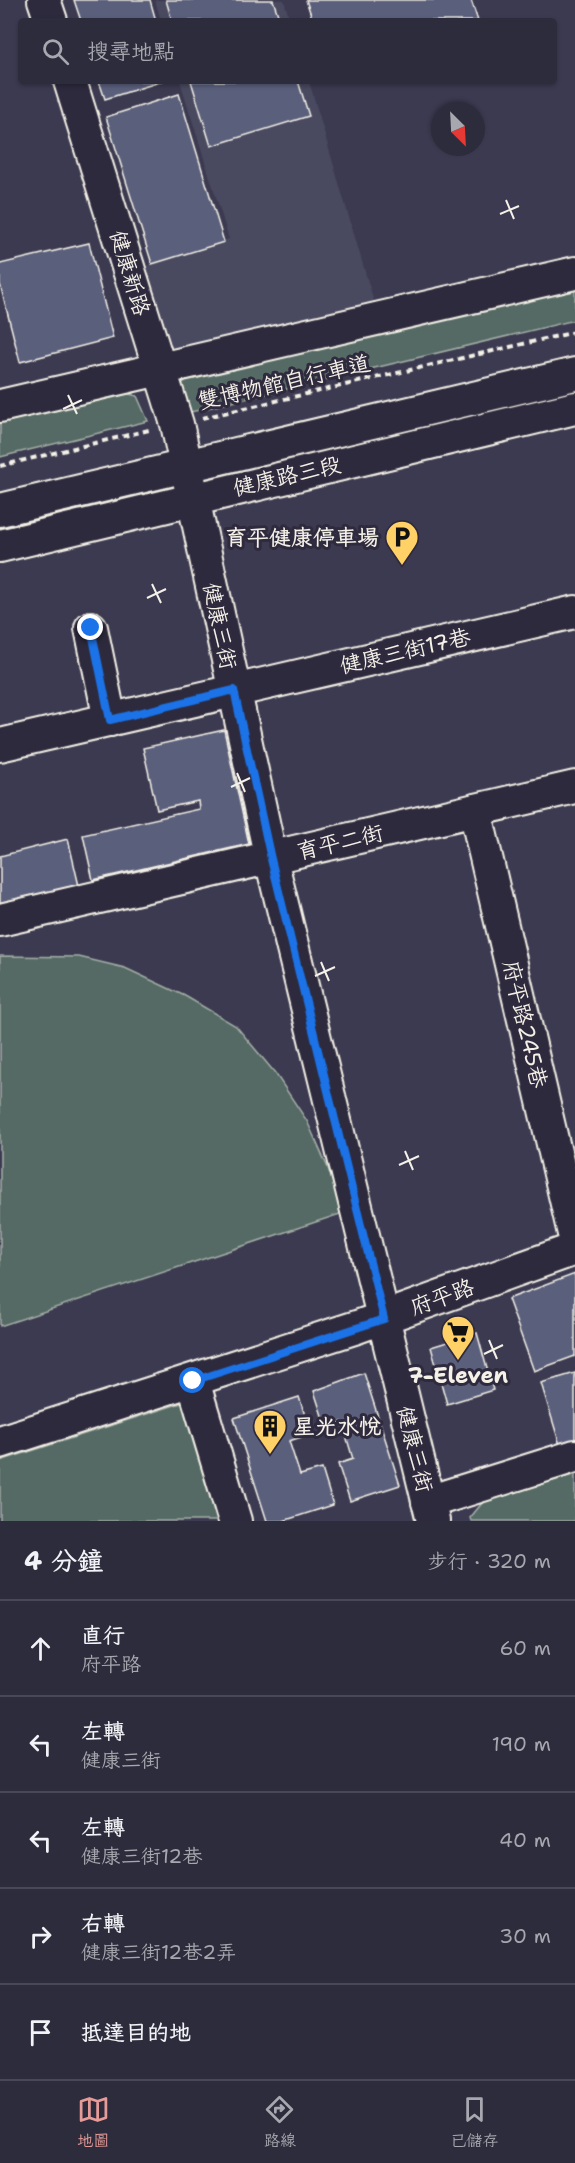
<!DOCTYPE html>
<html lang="zh-TW">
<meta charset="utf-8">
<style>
:root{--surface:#2d2c3c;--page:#393847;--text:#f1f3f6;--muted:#a7a7af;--line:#484856;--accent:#e69b98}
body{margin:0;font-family:"Shantell Sans","LXGW WenKai TC",sans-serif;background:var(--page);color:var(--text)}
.compass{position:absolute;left:431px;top:102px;width:54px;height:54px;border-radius:50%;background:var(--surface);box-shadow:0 2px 4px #0004;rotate:156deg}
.stop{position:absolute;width:18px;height:18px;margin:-14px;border:4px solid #1a73e8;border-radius:50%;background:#fff}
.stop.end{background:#1a73e8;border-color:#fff;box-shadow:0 2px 6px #0008}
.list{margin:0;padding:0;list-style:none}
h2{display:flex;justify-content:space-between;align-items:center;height:78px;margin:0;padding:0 24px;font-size:26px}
h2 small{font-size:20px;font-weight:400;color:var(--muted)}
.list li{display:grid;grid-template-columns:39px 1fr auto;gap:18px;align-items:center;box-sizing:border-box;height:96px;padding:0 24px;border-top:2px solid var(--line)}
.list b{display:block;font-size:22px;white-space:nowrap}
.list p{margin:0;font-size:20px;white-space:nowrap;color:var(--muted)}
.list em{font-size:20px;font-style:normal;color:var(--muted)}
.icon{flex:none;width:33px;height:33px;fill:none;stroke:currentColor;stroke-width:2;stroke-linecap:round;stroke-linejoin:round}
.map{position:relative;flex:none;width:575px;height:1521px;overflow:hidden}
.search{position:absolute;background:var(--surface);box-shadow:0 2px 4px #0004;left:18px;right:18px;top:18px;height:66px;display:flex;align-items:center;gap:15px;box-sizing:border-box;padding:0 21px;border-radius:6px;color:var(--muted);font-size:22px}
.sheet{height:558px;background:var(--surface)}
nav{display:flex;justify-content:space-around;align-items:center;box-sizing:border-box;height:84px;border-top:2px solid var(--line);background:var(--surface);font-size:16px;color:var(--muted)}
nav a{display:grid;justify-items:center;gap:3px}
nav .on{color:var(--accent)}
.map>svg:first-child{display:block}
.built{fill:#484860}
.green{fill:#546a65;stroke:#a4aea6;stroke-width:1.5}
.building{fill:#5a5e7b;stroke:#f4f1e8;stroke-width:1.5}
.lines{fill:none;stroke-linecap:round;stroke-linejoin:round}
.minor-casing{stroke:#f4f1e8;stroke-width:36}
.path{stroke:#f4f1e8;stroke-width:4;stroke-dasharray:6 4.5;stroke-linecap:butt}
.minor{stroke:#2f2a3d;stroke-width:32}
.route{stroke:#1a73e8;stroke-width:8}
.ticks{fill:none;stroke:#f4f1e8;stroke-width:2}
.labels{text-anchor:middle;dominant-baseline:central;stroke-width:6;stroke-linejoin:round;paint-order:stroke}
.street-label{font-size:22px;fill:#f4f1e8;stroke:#2f2a3d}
.poi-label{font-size:22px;font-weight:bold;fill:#f4f1e8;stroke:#2f2a3d;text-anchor:end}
</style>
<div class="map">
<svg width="575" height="1521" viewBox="0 0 575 1521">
<rect width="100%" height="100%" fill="#3c3a50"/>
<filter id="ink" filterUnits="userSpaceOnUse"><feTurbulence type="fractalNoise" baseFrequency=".0167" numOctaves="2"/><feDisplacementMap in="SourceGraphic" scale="12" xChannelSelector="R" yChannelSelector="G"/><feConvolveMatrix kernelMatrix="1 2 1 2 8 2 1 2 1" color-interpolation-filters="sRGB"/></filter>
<g filter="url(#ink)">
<!-- built -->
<g class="built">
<polygon points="155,0 284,0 290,21 161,21"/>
<polygon points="180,81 309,81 374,302 180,351 166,344 143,267 229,239"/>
</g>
<!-- green -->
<g class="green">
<polygon points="575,284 575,320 191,412 184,405 182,384 189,377"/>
<polygon points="117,391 137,396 148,421 0,457 0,420"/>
<polygon points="0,956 79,957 125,968 185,996 236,1026 275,1073 307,1121 328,1168 343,1213 0,1326"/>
<polygon points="197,1398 235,1521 0,1521 0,1461"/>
<polygon points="575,1474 575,1521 471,1521 470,1518 483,1502"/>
</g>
<!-- building -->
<g class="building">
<polygon points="74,0 150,0 156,21 81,21"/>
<polygon points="166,0 273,0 280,21 172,21"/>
<polygon points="306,0 471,0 478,21 313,21"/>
<polygon points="99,81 163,81 105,99"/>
<polygon points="191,81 298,81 309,116 211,146"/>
<polygon points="179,94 224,242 152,264 106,117"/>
<polygon points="89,243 113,338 20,362 0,284 0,264"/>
<polygon points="224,730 249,844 93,880 83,835 199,809 198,801 157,810 143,748"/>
<polygon points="68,839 79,886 0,905 0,856"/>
<polygon points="575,1274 575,1356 534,1371 508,1299"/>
<polygon points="477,1333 493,1390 447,1404 431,1347"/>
<polygon points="364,1373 400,1485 350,1501 338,1464 353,1459 342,1422 326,1428 314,1391"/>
<polygon points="575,1373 575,1440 560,1445 541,1383"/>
<polygon points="299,1397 311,1434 289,1441 300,1475 322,1469 333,1505 283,1521 267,1521 234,1418"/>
</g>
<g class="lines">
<defs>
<g id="minor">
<polyline points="44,0 51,21"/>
<polyline points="70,81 177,424 271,859 433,1521"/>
<polyline points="0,406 575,273"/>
<polyline points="0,510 575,374"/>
<polyline points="0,546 575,408"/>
<polyline points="91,628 110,720"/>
<polyline points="0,745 575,612"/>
<polyline points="475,810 575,1238"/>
<polyline points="0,920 575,787"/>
<polyline points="193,1381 235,1521"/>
<polyline points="0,1442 357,1327 575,1249"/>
<polyline points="428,1502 575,1456"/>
</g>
</defs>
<!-- minor casing -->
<use href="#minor" class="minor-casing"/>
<!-- path -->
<g class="path">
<polyline points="202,418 575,332"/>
<polyline points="0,466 153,429"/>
</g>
<!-- minor -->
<use href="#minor" class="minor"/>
</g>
</g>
<g class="lines" filter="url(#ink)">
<!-- route -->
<polyline class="route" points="91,628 110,720 234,690 271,859 384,1319 193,1381"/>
</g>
<!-- ticks -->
<path class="ticks" d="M 506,200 L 514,219M 500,214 L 519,206M 68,395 L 77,414M 63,409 L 82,400M 152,584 L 161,603M 147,598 L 166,589M 237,773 L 245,792M 231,787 L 250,778M 321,962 L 329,981M 315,976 L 335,967M 405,1151 L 413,1170M 399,1165 L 419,1156M 489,1340 L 497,1359M 484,1354 L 503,1345"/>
<!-- icons -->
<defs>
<symbol id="parking-pin" viewBox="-11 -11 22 30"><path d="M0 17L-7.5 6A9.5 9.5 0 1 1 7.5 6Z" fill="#ffd166" stroke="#2f2a3d"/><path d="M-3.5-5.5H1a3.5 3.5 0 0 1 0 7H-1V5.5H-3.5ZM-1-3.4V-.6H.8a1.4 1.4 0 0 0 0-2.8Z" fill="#111"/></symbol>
<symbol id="supermarket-pin" viewBox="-11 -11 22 30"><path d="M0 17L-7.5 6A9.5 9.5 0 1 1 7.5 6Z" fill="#ffd166" stroke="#2f2a3d"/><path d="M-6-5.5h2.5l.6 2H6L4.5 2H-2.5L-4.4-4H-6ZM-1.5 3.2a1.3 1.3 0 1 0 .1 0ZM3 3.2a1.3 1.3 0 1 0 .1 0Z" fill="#111"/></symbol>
<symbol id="building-pin" viewBox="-11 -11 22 30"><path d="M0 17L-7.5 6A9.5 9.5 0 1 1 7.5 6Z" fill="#ffd166" stroke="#2f2a3d"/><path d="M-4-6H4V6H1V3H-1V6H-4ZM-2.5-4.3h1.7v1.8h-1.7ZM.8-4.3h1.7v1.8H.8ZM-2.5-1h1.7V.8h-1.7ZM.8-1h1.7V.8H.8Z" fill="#111"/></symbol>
</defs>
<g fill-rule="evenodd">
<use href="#parking-pin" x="383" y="518" width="38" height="52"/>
<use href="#supermarket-pin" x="439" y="1313" width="38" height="52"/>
<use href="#building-pin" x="251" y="1407" width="38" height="52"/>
</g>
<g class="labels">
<!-- street labels -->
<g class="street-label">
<text transform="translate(130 273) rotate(73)">健康新路</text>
<text transform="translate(284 382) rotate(-13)">雙博物館自行車道</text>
<text transform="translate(287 476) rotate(-13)">健康路三段</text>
<text transform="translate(220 626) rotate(78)">健康三街</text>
<text transform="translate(405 651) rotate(-13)">健康三街17巷</text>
<text transform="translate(340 842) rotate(-13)">育平二街</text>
<text transform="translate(525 1024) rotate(77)">府平路245巷</text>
<text transform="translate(442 1297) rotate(-20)">府平路</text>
<text transform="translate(415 1449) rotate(76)">健康三街</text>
</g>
<!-- poi labels -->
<g class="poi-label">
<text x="379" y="537">育平健康停車場</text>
<text x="458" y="1375" text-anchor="middle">7-Eleven</text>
<text x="293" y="1426" text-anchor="start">星光水悅</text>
</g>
</g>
</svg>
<svg class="compass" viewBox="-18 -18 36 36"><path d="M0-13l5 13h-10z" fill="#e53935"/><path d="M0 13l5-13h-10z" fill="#a7a7af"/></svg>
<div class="stop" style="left:193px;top:1381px"></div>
<div class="stop end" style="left:91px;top:628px"></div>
<div class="search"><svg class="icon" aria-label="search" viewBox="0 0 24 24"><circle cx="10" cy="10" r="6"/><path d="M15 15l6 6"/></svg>搜尋地點</div>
</div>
<section class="sheet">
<h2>4 分鐘<small>步行 · 320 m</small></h2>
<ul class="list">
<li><svg class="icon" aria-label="ahead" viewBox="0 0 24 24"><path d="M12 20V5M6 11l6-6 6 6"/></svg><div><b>直行</b><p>府平路</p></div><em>60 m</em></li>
<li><svg class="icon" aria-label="left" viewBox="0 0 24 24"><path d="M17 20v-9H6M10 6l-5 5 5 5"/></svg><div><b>左轉</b><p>健康三街</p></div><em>190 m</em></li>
<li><svg class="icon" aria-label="left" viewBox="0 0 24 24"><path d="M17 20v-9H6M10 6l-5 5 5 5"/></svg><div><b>左轉</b><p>健康三街12巷</p></div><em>40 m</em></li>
<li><svg class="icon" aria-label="right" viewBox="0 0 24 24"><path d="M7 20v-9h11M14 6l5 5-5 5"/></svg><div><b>右轉</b><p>健康三街12巷2弄</p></div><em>30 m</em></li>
<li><svg class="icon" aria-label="arrive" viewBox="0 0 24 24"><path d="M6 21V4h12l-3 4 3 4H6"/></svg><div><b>抵達目的地</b></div></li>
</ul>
</section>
<nav>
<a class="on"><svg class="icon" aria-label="map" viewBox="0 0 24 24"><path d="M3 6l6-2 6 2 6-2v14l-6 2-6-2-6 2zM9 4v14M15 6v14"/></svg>地圖</a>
<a><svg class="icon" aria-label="directions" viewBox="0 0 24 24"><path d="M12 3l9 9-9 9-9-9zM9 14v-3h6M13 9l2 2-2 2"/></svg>路線</a>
<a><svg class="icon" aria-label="saved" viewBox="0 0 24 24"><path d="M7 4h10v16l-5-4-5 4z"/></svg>已儲存</a>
</nav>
